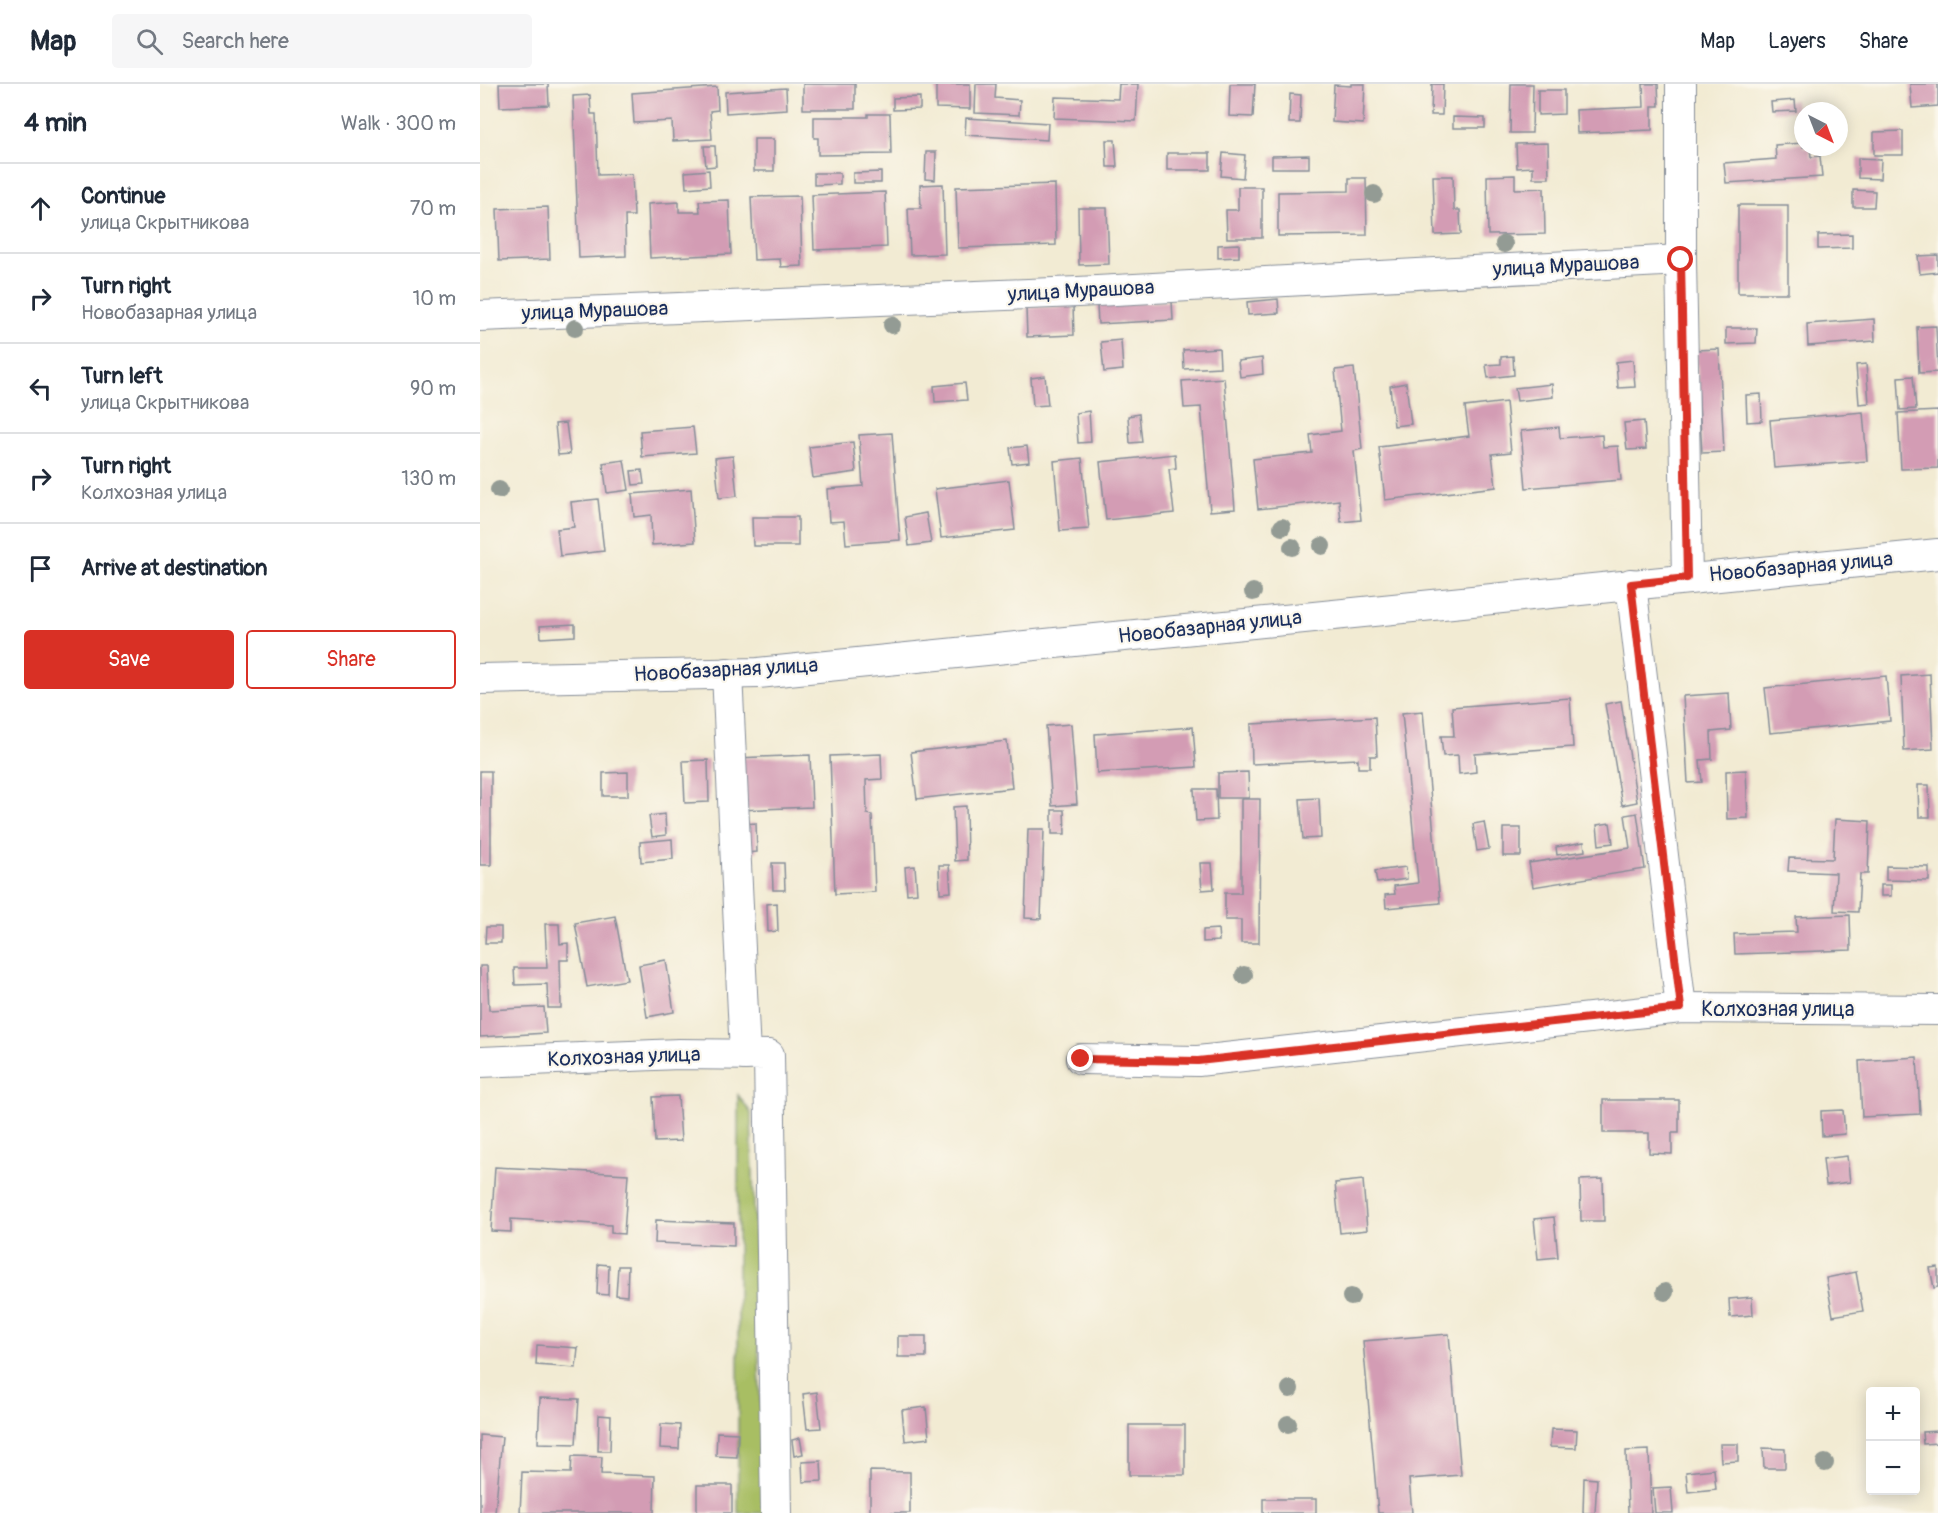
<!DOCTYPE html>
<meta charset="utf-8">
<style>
:root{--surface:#fff;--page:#f6f6f7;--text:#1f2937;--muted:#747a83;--line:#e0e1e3;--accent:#d93025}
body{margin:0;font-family:Pangolin,sans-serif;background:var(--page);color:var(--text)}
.controls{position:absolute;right:18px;bottom:18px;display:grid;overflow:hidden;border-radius:6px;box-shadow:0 3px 15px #0003}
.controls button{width:54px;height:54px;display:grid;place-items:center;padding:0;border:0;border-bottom:2px solid var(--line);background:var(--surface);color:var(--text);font:30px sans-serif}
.compass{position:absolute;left:1314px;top:18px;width:54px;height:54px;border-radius:50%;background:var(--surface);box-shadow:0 3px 15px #0003;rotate:138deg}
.stop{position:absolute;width:18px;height:18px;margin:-14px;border:4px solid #d93025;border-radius:50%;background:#fff}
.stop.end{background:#d93025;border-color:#fff;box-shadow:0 2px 6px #0008}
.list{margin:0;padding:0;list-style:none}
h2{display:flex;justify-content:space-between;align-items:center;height:78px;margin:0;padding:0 24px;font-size:26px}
h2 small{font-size:20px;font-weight:400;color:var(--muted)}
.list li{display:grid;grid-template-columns:39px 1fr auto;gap:18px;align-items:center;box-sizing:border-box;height:90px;padding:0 24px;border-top:2px solid var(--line)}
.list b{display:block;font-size:22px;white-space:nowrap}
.list p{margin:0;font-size:20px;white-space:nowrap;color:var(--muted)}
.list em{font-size:20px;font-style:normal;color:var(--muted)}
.actions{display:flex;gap:12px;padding:18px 24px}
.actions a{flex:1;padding:14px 0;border:2px solid var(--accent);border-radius:6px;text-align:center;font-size:21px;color:var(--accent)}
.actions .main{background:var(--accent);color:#fff}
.icon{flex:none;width:33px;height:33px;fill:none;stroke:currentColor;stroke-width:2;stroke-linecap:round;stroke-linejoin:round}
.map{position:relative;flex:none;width:1458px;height:1429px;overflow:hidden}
header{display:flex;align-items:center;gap:36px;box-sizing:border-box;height:84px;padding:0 30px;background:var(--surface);border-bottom:2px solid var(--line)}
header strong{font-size:28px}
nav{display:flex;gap:33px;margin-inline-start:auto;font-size:21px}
.search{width:420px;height:54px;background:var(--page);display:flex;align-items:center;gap:15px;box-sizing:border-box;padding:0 21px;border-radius:6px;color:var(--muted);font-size:22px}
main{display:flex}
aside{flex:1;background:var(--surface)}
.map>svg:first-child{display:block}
.green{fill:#a8be63;stroke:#627660;stroke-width:1.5}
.building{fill:#d39cb4}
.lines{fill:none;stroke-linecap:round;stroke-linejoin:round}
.minor-casing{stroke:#868d98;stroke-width:32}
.minor{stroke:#fff;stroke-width:30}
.tree{fill:#939b94}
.route{stroke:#d93025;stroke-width:8}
.labels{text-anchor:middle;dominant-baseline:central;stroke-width:4.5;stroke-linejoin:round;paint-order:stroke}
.street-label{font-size:21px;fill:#1b2f5e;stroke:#fbf7ec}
</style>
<header>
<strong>Map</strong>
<div class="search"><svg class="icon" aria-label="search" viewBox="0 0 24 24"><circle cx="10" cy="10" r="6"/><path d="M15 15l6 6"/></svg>Search here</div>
<nav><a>Map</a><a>Layers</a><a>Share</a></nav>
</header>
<main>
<aside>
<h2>4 min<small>Walk · 300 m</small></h2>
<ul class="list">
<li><svg class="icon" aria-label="ahead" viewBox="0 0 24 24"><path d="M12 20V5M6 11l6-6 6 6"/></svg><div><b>Continue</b><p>улица Скрытникова</p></div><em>70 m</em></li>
<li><svg class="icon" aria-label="right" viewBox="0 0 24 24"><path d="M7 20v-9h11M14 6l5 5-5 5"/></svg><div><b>Turn right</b><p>Новобазарная улица</p></div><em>10 m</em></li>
<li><svg class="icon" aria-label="left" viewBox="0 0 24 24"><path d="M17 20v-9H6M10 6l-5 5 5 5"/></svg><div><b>Turn left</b><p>улица Скрытникова</p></div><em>90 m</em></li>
<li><svg class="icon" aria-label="right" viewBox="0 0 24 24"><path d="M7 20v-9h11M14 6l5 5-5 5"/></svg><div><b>Turn right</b><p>Колхозная улица</p></div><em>130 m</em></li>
<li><svg class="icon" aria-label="arrive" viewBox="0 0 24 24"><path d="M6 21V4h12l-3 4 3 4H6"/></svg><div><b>Arrive at destination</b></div></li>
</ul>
<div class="actions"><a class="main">Save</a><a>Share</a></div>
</aside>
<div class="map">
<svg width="1458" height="1429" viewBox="0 0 1458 1429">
<rect width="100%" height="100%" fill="#fbf7ec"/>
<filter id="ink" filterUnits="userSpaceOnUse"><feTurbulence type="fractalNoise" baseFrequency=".0167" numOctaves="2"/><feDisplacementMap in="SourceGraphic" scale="12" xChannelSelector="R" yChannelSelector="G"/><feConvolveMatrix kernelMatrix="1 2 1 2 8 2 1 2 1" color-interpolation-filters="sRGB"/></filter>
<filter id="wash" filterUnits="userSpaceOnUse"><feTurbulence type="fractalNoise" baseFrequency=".008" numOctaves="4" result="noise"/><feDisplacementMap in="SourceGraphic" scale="24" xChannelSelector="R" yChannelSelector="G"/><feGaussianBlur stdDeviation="1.35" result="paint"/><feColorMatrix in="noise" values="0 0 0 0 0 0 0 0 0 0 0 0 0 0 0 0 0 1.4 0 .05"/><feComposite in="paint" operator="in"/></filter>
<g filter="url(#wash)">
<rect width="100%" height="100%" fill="#f2ebd3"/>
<!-- green -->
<polygon class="green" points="258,1011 271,1029 284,1429 258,1429"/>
<g id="blocks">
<!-- building -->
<g class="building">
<polygon points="19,0 68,0 69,21 20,23"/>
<rect x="323" y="0" width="52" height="25"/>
<polygon points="456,0 490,0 490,25 456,24"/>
<polygon points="496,0 516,0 515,14 540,16 539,31 495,29"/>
<polygon points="639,0 658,0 656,37 574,34 575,13 638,15"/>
<polygon points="750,0 775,0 773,33 749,32"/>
<polygon points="871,0 885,0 883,40 852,38 854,1 871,2"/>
<polygon points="952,0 963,0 962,31 951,31"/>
<polygon points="1031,0 1053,0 1052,49 1030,49"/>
<polygon points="1163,0 1178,0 1179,22 1172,22 1172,46 1097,49 1096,26 1164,23"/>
<polygon points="1430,0 1458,0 1458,22 1432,24"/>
<polygon points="237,3 238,26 230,27 232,55 193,57 192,37 154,39 152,9"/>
<polygon points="306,4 307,25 246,29 245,8"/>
<polygon points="1058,6 1084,6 1084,30 1058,31"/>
<polygon points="810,10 821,11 820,39 809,39"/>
<polygon points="110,11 111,30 116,30 118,91 152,90 154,132 145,132 146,172 99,174 93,12"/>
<polygon points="440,13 440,25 413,26 413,14"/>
<polygon points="1315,16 1316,27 1292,28 1291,18"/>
<polygon points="388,30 410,30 411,70 338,71 338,54 334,54 334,33 388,33"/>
<polygon points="973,33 1005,34 1005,44 973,44"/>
<polygon points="486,34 568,39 567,56 485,51"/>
<polygon points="1423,47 1423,71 1394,71 1394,48"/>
<rect x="274" y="55" width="20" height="32"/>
<polygon points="626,56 635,56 637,83 627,83"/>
<polygon points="1068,59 1069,94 1053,94 1053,83 1037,84 1036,60"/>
<polygon points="1323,59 1323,63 1330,63 1331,73 1340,72 1342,93 1246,99 1244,79 1296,75 1295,61"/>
<polygon points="224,62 235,62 236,82 226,83"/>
<polygon points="446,68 456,68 455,96 445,95"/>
<rect x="687" y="69" width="43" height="17"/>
<polygon points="743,69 765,71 763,94 741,92"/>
<polygon points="829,71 829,84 792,84 792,72"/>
<polygon points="1378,74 1401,75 1400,95 1378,94"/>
<polygon points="229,86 230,102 206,104 205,88"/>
<polygon points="401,88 401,99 373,99 373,89"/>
<polygon points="334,89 360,89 360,100 334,101"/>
<polygon points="1035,91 1035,105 1064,104 1065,150 1008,151 1007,92"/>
<polygon points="953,92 973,92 974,126 980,126 981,150 955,151"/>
<polygon points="869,94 886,94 887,151 798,152 798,108 869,107"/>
<polygon points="463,100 465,170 430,171 428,124 441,124 440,101"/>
<polygon points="575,100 576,161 478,164 476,103"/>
<polygon points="758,103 782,103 782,154 747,154 746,126 758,126"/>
<polygon points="1373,106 1395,107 1394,123 1373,123"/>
<polygon points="405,108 407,163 334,166 332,111"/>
<polygon points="320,112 322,182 301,183 300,175 274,176 271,113"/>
<polygon points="249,116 251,170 170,174 168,120 199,118 199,128 220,128 219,117"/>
<rect x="1258" y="121" width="50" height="88"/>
<polygon points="68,123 70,175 19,177 17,125"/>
<polygon points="598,124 627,124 629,180 599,181"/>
<polygon points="1372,150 1372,164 1338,165 1338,151"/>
<polygon points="759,160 759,173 738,174 738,161"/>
<polygon points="1458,171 1458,188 1440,190 1438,172"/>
<polygon points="798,215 799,229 768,231 767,218"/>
<polygon points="692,217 693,236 618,240 617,221"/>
<polygon points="593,222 594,251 547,253 546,224"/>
<polygon points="1394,235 1395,257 1328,262 1327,240"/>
<polygon points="1456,242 1458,288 1439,289 1437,243"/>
<polygon points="1246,244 1277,244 1276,259 1246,260"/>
<polygon points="641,256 643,286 624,288 621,258"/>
<polygon points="739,264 740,283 704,285 703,266"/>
<polygon points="1239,265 1244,368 1222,369 1216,266"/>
<polygon points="1033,272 1034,291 1008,294 1006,281 1021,280 1021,273"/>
<polygon points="782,274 783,290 760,293 758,277"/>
<polygon points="1153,276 1155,303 1138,304 1136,278"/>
<polygon points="1386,280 1389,319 1379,320 1376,281"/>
<polygon points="874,284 882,365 874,367 881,436 861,438 859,416 778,425 773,375 832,369 830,351 861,347 855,286"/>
<polygon points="565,292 568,321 553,322 551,294"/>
<polygon points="1433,292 1436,325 1420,326 1418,293"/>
<polygon points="744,294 755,425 730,427 721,323 704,324 702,297"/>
<polygon points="485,299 487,316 455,318 454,302"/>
<polygon points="926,299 931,340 914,342 910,302"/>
<polygon points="1072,300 1073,313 1037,317 1035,304"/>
<polygon points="1281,310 1282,337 1267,338 1266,311"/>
<polygon points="1026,318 1031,368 1012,370 1016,403 905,416 899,363 989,352 985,323"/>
<polygon points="609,327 611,358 598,359 596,329"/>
<polygon points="1458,327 1458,384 1421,385 1418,329"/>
<polygon points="1383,328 1387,377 1294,384 1290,336"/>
<polygon points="659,330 662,358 650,359 648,332"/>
<polygon points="1164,337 1166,365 1147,366 1144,339"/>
<polygon points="86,339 90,370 78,371 75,340"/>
<polygon points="213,343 216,369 162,373 160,347"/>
<polygon points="1079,343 1080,354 1122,351 1123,363 1138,362 1141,396 1046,404 1041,347"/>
<polygon points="412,349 420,456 366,460 364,437 349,438 347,405 383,402 379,351"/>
<polygon points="373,358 376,388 333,394 329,363"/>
<polygon points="547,362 549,378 532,380 530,364"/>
<polygon points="695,370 696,384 689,385 694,429 626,436 620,378"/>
<polygon points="253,372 257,412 239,414 235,374"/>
<polygon points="602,374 609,445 580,447 574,377"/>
<polygon points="144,376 149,406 127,409 123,379"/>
<polygon points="162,386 164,400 153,401 151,387"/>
<polygon points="529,396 535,446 461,454 455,405"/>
<polygon points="211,405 215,458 172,461 171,431 154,433 152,410"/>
<polygon points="118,415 124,467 80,472 77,445 94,443 91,418"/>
<polygon points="446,429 451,459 429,462 425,433"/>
<polygon points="272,433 318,433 318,462 273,462"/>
<polygon points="95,540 95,552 61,554 60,542"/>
<polygon points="1450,590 1453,665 1424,667 1421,592"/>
<polygon points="1406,592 1410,637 1290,649 1285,604"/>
<polygon points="1249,609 1251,646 1231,648 1232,675 1220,676 1222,698 1208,699 1203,612"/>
<polygon points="1090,614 1093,663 995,670 996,688 979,690 978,671 963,672 961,652 974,652 972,623"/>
<polygon points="1141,617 1157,718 1142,721 1125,620"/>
<polygon points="943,627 960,819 906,824 905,811 915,810 914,802 938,799 922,629"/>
<polygon points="895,633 897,672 890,672 890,684 878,684 878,675 772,680 771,640"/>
<polygon points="591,640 597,720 572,722 566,642"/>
<polygon points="713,643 716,683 617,689 615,650"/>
<polygon points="527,657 532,704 437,715 431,668"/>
<polygon points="401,670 402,695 386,696 387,730 392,731 395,808 355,810 350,672"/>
<polygon points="330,671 332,723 259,726 257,674"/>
<polygon points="228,676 229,718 205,719 203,677"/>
<polygon points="1266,686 1268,734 1247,735 1246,687"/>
<rect x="0" y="687" width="11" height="94"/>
<polygon points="148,688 148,712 123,712 123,689"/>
<polygon points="768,688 769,714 738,714 738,689"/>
<polygon points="1438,701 1449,701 1450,733 1439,733"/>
<polygon points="714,705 736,705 737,736 716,737"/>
<polygon points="839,714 841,754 823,755 820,715"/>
<polygon points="761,715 780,715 779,859 761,859 761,836 745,836 745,809 761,809"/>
<polygon points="486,722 487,776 475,777 473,723"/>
<polygon points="572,726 584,726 585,750 572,750"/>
<polygon points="1157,729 1165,785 1053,803 1049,779 1150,764 1145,731"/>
<polygon points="185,730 186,751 172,753 169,732"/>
<polygon points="1355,735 1390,737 1388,790 1380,790 1378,828 1354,827 1356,789 1308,787 1309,774 1353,775"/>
<polygon points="1004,738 1009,765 997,767 993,740"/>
<polygon points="276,739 277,768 265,769 264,740"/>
<polygon points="1130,739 1133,759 1119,761 1117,741"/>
<rect x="1023" y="744" width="18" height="28"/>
<polygon points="548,745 564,745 561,835 545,834"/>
<polygon points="192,755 193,775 161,778 160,758"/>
<polygon points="1104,758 1105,767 1077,771 1076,763"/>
<polygon points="292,779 304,779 305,806 293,806"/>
<polygon points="720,779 732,779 734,805 722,806"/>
<polygon points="459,781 469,781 471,808 460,809"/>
<polygon points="435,782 437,809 427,810 425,783"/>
<polygon points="1406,782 1449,783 1449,797 1406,796"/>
<polygon points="926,783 927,795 897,799 895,787"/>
<rect x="1401" y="801" width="10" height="11"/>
<polygon points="297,819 298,847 288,848 287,820"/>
<polygon points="1370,831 1371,866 1255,870 1254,850 1317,848 1316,833"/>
<polygon points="135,832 147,896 107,903 95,839"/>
<polygon points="65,840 79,840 80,860 88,859 88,876 80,876 81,924 68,924 67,900 35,901 34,884 67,884"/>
<polygon points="6,843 21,843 21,859 5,859"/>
<polygon points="738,845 739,857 723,858 723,846"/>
<polygon points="186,876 194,928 167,933 159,881"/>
<polygon points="0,882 7,882 9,926 64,923 66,949 0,953"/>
<polygon points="1437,973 1440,1030 1382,1033 1379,977"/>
<polygon points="198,1012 201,1057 175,1058 173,1013"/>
<polygon points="1123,1016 1199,1016 1199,1049 1192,1049 1192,1070 1169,1069 1169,1049 1123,1049"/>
<polygon points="1363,1026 1365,1050 1342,1052 1341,1027"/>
<polygon points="1367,1072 1370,1098 1346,1101 1343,1075"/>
<polygon points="15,1083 148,1090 144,1150 131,1149 131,1141 31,1135 31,1148 11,1147"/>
<polygon points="1123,1095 1124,1137 1101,1137 1100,1096"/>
<polygon points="883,1096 887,1146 860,1149 855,1099"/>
<polygon points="1074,1133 1078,1173 1058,1175 1054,1135"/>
<polygon points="176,1136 254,1139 254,1162 175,1159"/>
<polygon points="118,1180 129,1181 128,1211 117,1210"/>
<polygon points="138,1182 148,1182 147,1212 136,1211"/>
<polygon points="1458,1183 1458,1203 1454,1204 1450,1184"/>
<polygon points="1376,1188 1383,1227 1353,1232 1346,1194"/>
<polygon points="1272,1213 1273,1231 1250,1233 1249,1215"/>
<polygon points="969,1250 981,1391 929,1395 932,1429 898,1429 883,1257"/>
<rect x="418" y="1252" width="28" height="21"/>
<polygon points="57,1261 98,1264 96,1284 56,1281"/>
<polygon points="337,1308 341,1344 327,1345 323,1310"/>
<polygon points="60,1314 99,1315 96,1360 58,1359"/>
<polygon points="446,1323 449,1354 425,1357 422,1326"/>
<polygon points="119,1331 131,1332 130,1367 118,1367"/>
<polygon points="181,1340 200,1341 199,1365 180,1364"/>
<rect x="649" y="1341" width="56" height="50"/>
<polygon points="1071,1345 1097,1346 1096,1364 1070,1363"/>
<polygon points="1458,1347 1458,1359 1443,1360 1442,1348"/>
<polygon points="237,1348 258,1349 257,1373 236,1372"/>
<polygon points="0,1351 22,1353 15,1429 0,1429"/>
<polygon points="320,1354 323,1370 314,1372 312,1356"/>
<polygon points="1240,1360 1258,1360 1258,1377 1241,1378"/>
<polygon points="1283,1364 1305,1365 1305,1384 1284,1384"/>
<polygon points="1169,1366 1171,1429 1148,1429 1146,1367"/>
<polygon points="92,1372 122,1373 121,1390 175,1392 174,1429 40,1429 42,1388 91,1389"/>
<polygon points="341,1377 342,1397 323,1398 322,1378"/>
<polygon points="1234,1385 1236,1405 1208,1408 1206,1388"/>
<polygon points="390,1387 430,1388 430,1429 390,1429"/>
<polygon points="1104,1394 1117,1395 1115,1429 1103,1429"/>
<rect x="217" y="1401" width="35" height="28"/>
<polygon points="1191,1403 1193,1429 1175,1429 1173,1404"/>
<rect x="783" y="1415" width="53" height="14"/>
</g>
</g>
</g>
<g filter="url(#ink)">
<use href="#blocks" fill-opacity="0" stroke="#868d98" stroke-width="1.5"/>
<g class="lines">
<defs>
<g id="minor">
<polyline points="1201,0 1201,176 1207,494"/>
<polyline points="0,232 598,208 1201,176"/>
<polyline points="1151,500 1201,924"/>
<polyline points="247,589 265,971"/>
<polyline points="0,595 278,589 1458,470"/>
<polyline points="601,975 718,977 1201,924 1458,926"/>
<polyline points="0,978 199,970 289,971 296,1429"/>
</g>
</defs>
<!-- minor casing -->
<use href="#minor" class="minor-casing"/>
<!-- minor -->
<use href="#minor" class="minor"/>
</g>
<!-- trees -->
<g class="tree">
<circle cx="894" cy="110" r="9"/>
<circle cx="1024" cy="160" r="9"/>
<circle cx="412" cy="241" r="9"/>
<circle cx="95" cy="244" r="9"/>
<circle cx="19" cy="406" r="9"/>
<circle cx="802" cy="443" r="9"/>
<circle cx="842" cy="462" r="9"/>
<circle cx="812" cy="463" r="9"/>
<circle cx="773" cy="508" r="9"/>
<circle cx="764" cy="891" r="9"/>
<circle cx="1185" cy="1208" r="9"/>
<circle cx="871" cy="1213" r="9"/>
<circle cx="810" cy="1305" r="9"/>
<circle cx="808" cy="1340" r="9"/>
<circle cx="1345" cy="1379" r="9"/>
</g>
</g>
<g class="lines" filter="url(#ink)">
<!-- route -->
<polyline class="route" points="601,975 718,977 1201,924 1151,500 1207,494 1201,176"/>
</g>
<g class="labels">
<!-- street labels -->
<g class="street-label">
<text transform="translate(1086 182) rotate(-3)">улица Мурашова</text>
<text transform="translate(601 207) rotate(-3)">улица Мурашова</text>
<text transform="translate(115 227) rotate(-2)">улица Мурашова</text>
<text transform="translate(1321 483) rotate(-5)">Новобазарная улица</text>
<text transform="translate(730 543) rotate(-6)">Новобазарная улица</text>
<text transform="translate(246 586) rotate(-3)">Новобазарная улица</text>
<text x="1298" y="925">Колхозная улица</text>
<text transform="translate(144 973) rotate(-2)">Колхозная улица</text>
</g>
</g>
</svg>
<div class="controls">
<button>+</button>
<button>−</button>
</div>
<svg class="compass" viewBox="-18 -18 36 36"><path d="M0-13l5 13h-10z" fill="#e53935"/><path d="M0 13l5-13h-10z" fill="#747a83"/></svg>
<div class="stop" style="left:1201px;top:176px"></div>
<div class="stop end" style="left:601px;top:975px"></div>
</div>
</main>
